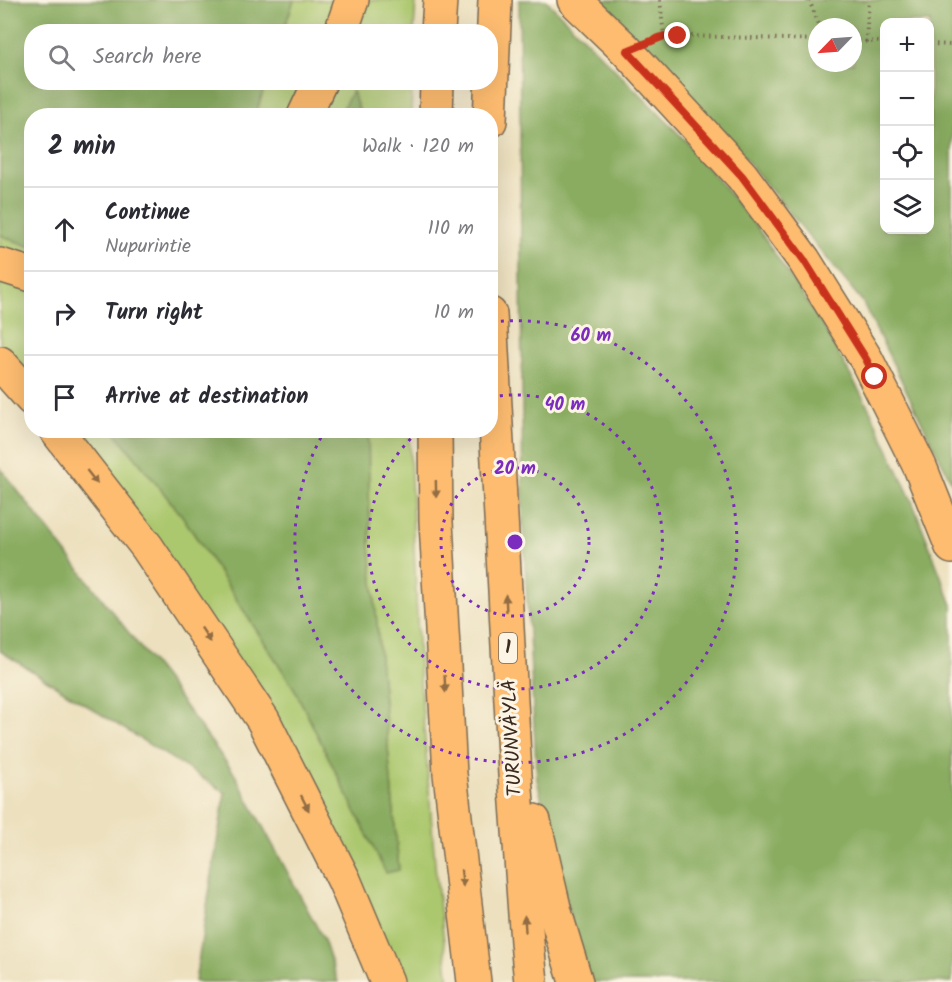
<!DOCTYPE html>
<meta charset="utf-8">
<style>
:root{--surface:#fff;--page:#f2f2f3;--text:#2b2b33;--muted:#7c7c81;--line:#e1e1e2}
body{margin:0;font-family:Kalam,sans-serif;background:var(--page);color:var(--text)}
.controls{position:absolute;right:18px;top:18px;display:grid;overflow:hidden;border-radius:12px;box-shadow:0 6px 24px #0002}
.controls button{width:54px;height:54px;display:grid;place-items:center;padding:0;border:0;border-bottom:2px solid var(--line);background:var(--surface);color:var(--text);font:30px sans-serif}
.compass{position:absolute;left:808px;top:18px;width:54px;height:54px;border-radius:50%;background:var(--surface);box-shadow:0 6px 24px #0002;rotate:245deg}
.stop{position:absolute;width:18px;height:18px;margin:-14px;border:4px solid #c8321e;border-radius:50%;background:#fff}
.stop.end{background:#c8321e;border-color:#fff;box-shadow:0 2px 6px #0008}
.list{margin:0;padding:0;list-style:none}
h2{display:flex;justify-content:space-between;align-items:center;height:78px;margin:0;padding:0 24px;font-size:26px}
h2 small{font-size:20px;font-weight:400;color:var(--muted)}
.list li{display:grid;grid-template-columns:39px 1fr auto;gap:18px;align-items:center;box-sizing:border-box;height:84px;padding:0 24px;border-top:2px solid var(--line)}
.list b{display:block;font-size:22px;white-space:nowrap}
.list p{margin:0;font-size:20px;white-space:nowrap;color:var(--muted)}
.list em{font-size:20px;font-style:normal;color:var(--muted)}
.icon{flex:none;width:33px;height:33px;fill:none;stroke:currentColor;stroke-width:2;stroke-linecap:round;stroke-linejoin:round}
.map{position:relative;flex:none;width:952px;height:982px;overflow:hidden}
.search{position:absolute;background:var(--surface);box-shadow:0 6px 24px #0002;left:24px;top:24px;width:474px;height:66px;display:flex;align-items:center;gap:15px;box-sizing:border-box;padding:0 21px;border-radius:24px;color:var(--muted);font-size:22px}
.panel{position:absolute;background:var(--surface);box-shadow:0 6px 24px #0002;left:24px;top:108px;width:474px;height:330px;border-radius:24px}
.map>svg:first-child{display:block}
.green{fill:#acc86e;stroke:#747946;stroke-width:1.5}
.forest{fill:#89ac61;stroke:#626b40;stroke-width:1.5;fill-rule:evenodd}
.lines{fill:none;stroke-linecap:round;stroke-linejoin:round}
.major-casing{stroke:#796a56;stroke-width:36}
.highway-casing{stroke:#796a56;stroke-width:36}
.path{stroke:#796a56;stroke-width:4;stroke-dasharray:1.5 4.5;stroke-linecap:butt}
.major{stroke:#fdbc6f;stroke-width:33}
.highway{stroke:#fdbc6f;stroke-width:33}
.oneway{fill:#926c42}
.route{stroke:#c8321e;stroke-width:8}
.ring{fill:none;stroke:#7b2cbf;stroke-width:3;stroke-dasharray:3 6}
.labels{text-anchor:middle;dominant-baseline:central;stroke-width:6;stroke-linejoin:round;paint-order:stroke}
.shield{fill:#fcf5e5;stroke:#75675a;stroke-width:1.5}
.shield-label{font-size:18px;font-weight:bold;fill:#3b2a1e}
.street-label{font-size:20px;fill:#3b2a1e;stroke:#fcf5e5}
.centre{fill:#7b2cbf;stroke:#fcf5e5;stroke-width:3}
.ring-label{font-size:18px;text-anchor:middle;font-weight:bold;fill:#7b2cbf;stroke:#fcf5e5;stroke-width:6;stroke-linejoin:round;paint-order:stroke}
</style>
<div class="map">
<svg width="952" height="982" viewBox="0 0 952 982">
<rect width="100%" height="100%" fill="#fcf5e5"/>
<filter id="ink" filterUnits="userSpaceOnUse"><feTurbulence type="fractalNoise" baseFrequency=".0167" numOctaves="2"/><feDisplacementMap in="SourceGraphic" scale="12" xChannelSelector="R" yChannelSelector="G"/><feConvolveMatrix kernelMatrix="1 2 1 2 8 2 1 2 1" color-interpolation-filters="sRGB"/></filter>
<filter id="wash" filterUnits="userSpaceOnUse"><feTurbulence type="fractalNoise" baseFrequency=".008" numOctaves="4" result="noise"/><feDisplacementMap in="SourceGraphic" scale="24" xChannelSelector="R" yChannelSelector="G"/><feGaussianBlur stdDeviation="1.35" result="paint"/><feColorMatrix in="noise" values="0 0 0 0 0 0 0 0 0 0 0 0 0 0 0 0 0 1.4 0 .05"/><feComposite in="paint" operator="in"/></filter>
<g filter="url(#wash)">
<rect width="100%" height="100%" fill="#ece0be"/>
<!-- green -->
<g class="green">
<polygon points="294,0 341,0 328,31 283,32"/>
<polygon points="364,0 416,0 414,31 352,32"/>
<polygon points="266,83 306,83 292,115 255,116"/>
<polygon points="332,83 412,83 411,115 361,115 352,92 339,115 316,116"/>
<polygon points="0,235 31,247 31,264 0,255"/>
<polygon points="0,279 31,288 31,388 0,349"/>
<polygon points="66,431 114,431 183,517 294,688 386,873 399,870 370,546 368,431 409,431 419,667 436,876 449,982 401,982 392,958"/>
</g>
<!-- forest -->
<g class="forest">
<polygon points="0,0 294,0 283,31 32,32 32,82 266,83 255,115 32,116 31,247 0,235"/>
<polygon points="519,0 546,0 686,141 759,230 823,326 871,412 912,501 952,605 952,982 590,982 572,924 537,780 523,526"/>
<path d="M 598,0 L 952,0 L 952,483 L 862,301 L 726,135 ZM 884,22 L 930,22 L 930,230 L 884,230 ZM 817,27 L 853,27 L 853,63 L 817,63 Z"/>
<polygon points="352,91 361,115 339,115"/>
<polygon points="114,431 368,431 370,546 399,870 386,873 294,688 183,517"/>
<polygon points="0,468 165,679 234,773 324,940 338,982 195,982 225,792 0,651"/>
</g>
</g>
<g filter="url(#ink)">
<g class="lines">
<defs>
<polyline id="major" points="574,0 627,51 742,176 804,260 866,359 920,467 952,547"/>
<g id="highway">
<polyline points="341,32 352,0"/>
<polyline points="438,32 440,0"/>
<polyline points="304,116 320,82"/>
<polyline points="436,116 437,82"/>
<polyline points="490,121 495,0"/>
<polyline points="0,265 32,275"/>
<polyline points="490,314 515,775 527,942 531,982"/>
<polyline points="0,363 32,399"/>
<polyline points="56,430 147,547 263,720 344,880 387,982"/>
<polyline points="435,430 436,522 450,774 474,982"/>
<polyline points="534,821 555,912 576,982"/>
</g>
</defs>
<!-- major casing -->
<use href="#major" class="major-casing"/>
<!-- highway casing -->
<use href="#highway" class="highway-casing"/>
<!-- path -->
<g class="path">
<polyline points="660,0 664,36"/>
<polyline points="809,0 820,27"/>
<polyline points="656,40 664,36 691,36 817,40"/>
<polyline points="853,41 884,42"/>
<polyline points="866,42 869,0"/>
<polyline points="930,44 952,45"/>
</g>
<!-- major -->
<use href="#major" class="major"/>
<!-- highway -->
<use href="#highway" class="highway"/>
</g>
<!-- one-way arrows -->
<defs><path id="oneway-solid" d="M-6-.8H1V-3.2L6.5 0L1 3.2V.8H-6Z" transform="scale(1.5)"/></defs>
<g class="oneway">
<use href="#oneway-solid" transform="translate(92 477) rotate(52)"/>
<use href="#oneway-solid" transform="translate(436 489) rotate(89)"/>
<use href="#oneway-solid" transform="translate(506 603) rotate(-93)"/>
<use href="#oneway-solid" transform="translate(206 635) rotate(56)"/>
<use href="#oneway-solid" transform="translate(445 684) rotate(87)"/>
<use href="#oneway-solid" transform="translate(305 803) rotate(63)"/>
<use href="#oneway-solid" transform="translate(462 878) rotate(83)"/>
<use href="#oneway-solid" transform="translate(525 924) rotate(-94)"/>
</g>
</g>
<g class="lines" filter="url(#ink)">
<!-- route -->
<polyline class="route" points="678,36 664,36 627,51 742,176 804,260 866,359 875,377"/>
</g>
<!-- distance rings -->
<g class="ring">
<circle cx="515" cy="542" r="74"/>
<path d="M491 397A147 147 0 1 1 419 431"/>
<path d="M492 322A221 221 0 1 1 324 432"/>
</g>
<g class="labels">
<!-- shield labels -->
<rect class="shield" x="499" y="633" width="18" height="30" rx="4.5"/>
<g class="shield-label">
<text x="508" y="648">1</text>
</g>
<!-- street labels -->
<g class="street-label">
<text transform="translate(513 738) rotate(-93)">TURUNVÄYLÄ</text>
</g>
</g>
<circle cx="515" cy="542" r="9" class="centre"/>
<g class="ring-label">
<text x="591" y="341">60 m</text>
<text x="565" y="410">40 m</text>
<text x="515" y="474">20 m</text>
</g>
</svg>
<div class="controls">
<button>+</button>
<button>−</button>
<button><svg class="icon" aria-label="locate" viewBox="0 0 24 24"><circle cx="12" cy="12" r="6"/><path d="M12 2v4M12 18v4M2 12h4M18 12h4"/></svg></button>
<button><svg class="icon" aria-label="layers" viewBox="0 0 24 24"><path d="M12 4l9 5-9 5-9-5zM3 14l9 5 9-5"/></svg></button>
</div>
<svg class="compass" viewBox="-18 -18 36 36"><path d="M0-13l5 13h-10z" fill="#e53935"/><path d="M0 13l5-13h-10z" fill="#7c7c81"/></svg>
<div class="stop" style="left:875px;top:377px"></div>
<div class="stop end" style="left:678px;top:36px"></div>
<div class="search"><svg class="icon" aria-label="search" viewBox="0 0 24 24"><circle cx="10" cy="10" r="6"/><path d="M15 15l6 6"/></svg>Search here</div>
<section class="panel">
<h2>2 min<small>Walk · 120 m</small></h2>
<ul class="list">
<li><svg class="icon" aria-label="ahead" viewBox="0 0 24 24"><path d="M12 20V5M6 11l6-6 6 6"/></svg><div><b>Continue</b><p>Nupurintie</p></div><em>110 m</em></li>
<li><svg class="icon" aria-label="right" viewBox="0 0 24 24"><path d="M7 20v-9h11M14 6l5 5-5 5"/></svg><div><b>Turn right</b></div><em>10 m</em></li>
<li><svg class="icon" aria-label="arrive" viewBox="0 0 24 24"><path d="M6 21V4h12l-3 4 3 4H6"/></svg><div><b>Arrive at destination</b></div></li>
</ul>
</section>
</div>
